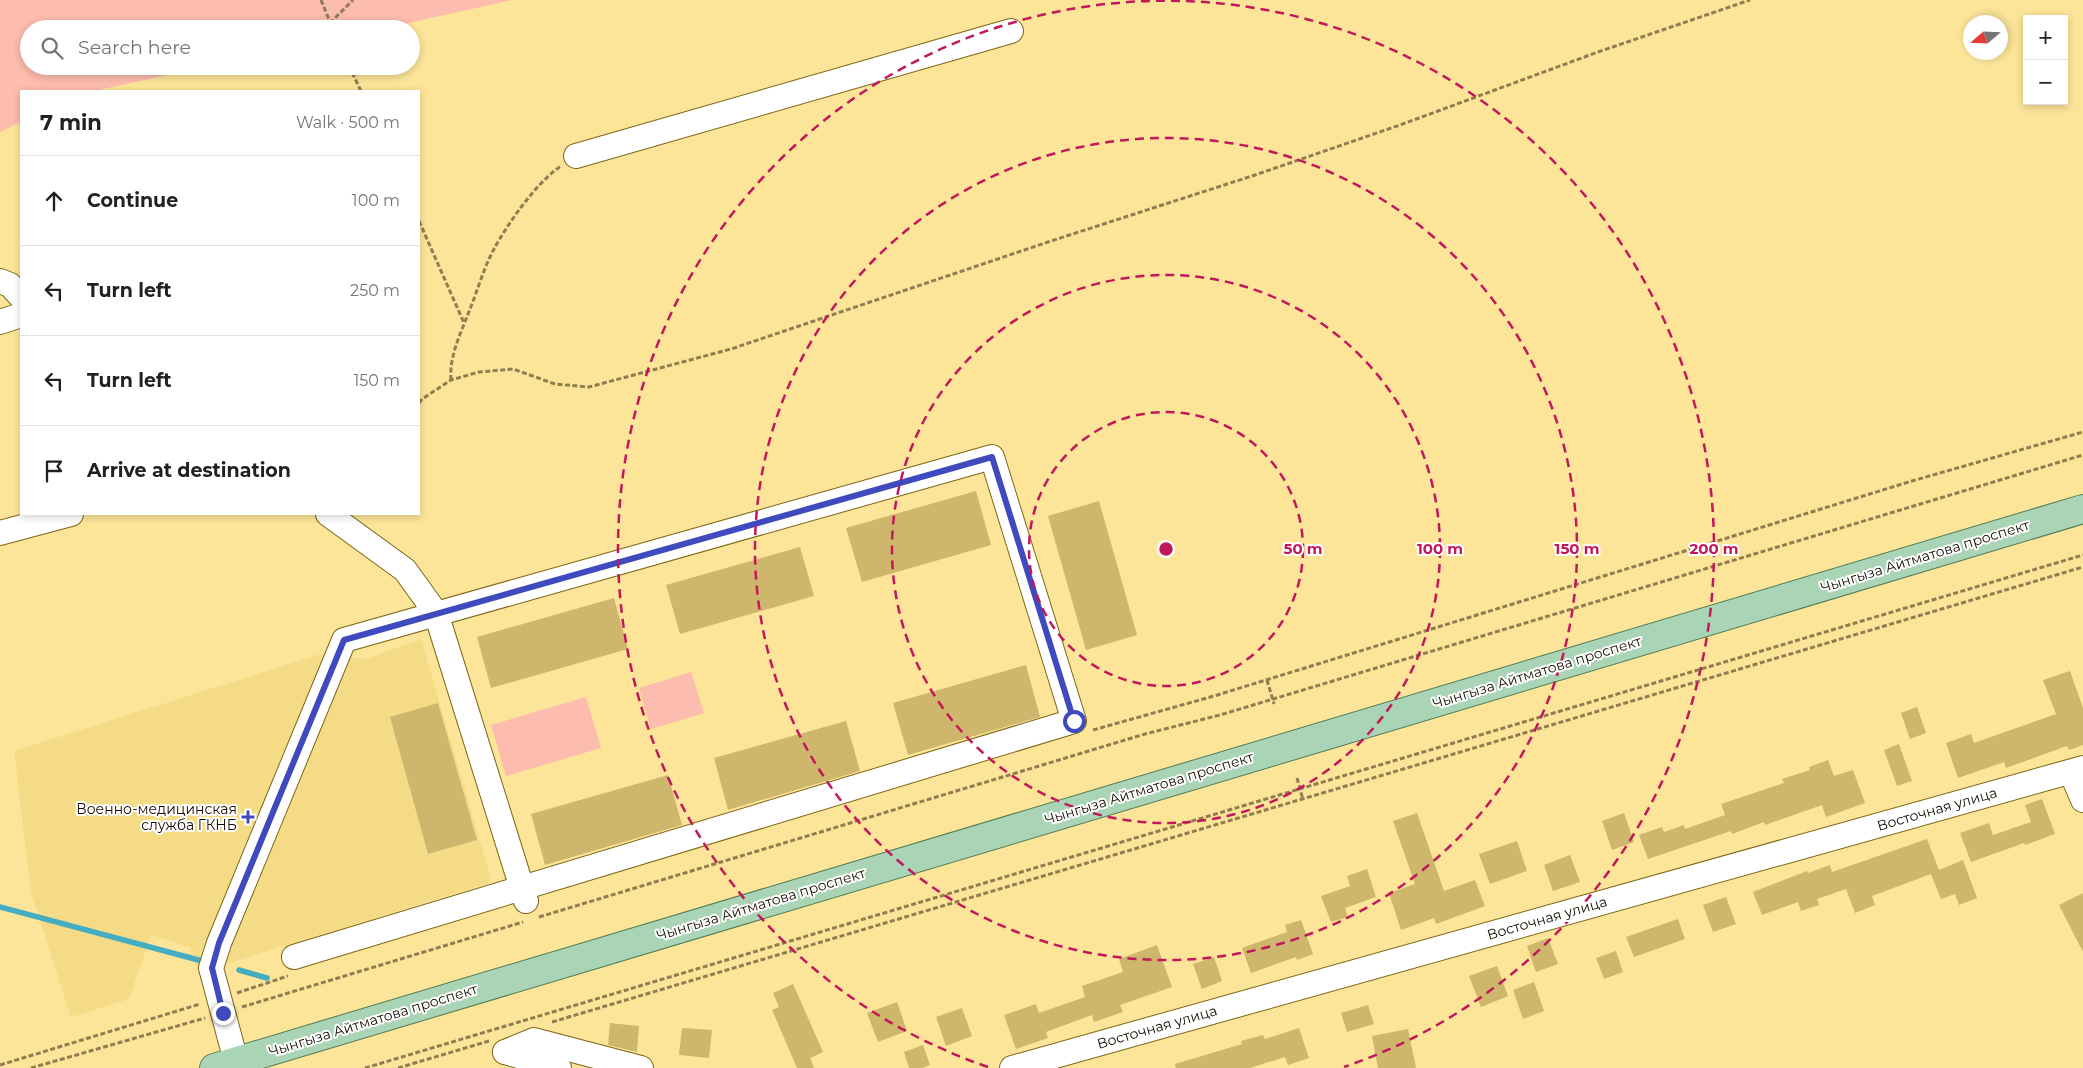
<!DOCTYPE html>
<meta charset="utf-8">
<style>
:root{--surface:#fff;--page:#f6f6f6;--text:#202124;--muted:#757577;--line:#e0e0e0}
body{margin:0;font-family:Montserrat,sans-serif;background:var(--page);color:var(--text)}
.controls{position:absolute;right:15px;top:15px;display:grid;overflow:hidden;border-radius:0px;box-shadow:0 2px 8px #0003}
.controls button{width:45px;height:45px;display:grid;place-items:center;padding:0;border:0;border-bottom:1px solid var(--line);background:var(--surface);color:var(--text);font:25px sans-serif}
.compass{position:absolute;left:1963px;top:15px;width:45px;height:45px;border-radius:50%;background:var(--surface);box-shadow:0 2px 8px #0003;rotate:251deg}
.stop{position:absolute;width:15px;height:15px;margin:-11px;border:4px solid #3e4abe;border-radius:50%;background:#fff}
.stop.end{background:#3e4abe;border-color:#fff;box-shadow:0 1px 5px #0008}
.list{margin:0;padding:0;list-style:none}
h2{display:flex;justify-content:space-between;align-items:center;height:65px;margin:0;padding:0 20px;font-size:21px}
h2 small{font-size:16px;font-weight:400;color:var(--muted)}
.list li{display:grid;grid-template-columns:32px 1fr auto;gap:15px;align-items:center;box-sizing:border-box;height:90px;padding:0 20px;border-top:1px solid var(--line)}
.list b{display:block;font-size:19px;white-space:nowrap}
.list em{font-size:16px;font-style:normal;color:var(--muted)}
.icon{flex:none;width:28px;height:28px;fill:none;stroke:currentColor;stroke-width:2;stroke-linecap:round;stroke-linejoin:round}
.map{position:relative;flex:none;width:2083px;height:1068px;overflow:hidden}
.search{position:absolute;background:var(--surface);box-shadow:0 2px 8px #0003;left:20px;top:20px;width:400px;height:55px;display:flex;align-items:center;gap:12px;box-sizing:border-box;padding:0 18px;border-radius:28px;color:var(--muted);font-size:19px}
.panel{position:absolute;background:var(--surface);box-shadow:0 2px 8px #0003;left:20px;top:90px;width:400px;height:425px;border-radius:0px}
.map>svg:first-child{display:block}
.built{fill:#f6db87}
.green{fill:#fcbcae}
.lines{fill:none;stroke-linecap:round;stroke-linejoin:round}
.stream{stroke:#45adc1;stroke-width:5.5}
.building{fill:#ceb76c}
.minor-casing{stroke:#7c6614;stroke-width:26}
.major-casing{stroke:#4f7c56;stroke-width:30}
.path{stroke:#8e7e50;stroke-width:3;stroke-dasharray:5 2.5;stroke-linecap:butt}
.minor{stroke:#fff;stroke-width:24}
.major{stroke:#a9d4b5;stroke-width:28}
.route{stroke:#3e4abe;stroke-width:6}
.ring{fill:none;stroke:#c2185b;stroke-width:2.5;stroke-dasharray:9 6}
.poi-dot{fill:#3e4abe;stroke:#fff;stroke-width:2}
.labels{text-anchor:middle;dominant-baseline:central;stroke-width:4;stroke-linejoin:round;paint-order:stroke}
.street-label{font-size:14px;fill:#140d00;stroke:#fff}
.poi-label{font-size:14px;fill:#140d00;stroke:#fff;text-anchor:end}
.centre{fill:#c2185b;stroke:#fff;stroke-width:2.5}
.ring-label{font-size:15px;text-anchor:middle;font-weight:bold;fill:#c2185b;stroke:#fff;stroke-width:4;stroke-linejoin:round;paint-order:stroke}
</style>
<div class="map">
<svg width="2083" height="1068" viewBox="0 0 2083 1068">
<rect width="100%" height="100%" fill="#fce498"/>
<!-- built -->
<polygon class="built" points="421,639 492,882 199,972 190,947 151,935 129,999 71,1017 31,892 14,751 321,654 366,659"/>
<!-- green -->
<g class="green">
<polygon points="0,0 512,0 381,29 29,29 29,66 209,66 94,91 21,91 21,122 0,132"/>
<polygon points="691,672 704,713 651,729 639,688"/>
<polygon points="586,697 601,748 506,776 491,725"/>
</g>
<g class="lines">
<!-- stream -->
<g class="stream">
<polyline points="0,907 206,962"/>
<polyline points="239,970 267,978"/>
</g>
</g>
<!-- building -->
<g class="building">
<polygon points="976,491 991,545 862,582 846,528"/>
<polygon points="1099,501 1137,635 1086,650 1048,516"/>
<polygon points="800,547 814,596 680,634 666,585"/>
<polygon points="614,598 628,649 491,688 477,637"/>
<polygon points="1026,665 1040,717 908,755 893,703"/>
<polygon points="2070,671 2083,708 2083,745 2069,750 2067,746 2006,768 2004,762 1958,778 1946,743 1971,734 1974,743 2056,714 2043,680"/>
<polygon points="438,703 477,840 428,854 390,717"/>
<polygon points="1917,707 1926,733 1910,739 1901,713"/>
<polygon points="846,721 860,771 728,810 714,758"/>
<polygon points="1899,744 1912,781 1897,786 1884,750"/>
<polygon points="1828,760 1834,776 1853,770 1865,803 1826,817 1822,805 1765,825 1764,822 1732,834 1731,831 1648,859 1639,835 1662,827 1664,832 1684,825 1685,829 1725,815 1721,804 1784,783 1782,779 1810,770 1809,767"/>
<polygon points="668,775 682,825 545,865 531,814"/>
<polygon points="2042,799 2055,834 2025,845 2024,843 1971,862 1960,833 1989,823 1993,835 2031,822 2025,805"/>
<polygon points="1417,813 1444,891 1475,880 1485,906 1436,924 1434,918 1401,930 1389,893 1415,884 1393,821"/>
<polygon points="1624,813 1634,842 1612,850 1602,821"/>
<polygon points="1927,839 1939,870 1963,860 1977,898 1959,905 1955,894 1941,899 1931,874 1872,896 1875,905 1855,913 1846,889 1817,899 1819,905 1801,911 1798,902 1762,915 1753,892 1807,871 1808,873 1830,865 1832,872"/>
<polygon points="1517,841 1527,871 1490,884 1479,854"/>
<polygon points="1570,855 1580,882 1553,891 1544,865"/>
<polygon points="1367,869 1376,897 1345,908 1348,917 1331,922 1321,896 1350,886 1347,876"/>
<polygon points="2083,893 2083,952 2059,905"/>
<polygon points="1726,897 1736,924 1713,932 1703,905"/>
<polygon points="1678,919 1685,939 1634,957 1626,937"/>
<polygon points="1301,920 1313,954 1297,960 1296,957 1251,973 1242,948 1287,932 1285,925"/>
<polygon points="1548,938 1558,964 1536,972 1527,946"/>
<polygon points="1157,945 1172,987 1120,1005 1123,1012 1094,1022 1092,1015 1046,1032 1048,1038 1016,1049 1004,1015 1036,1004 1039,1013 1085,997 1082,986 1123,972 1119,959"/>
<polygon points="1616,951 1623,972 1604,979 1596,958"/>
<polygon points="1214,957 1222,981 1202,989 1193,964"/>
<polygon points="1497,966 1508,996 1481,1007 1469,976"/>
<polygon points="1534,982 1544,1011 1523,1019 1513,990"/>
<polygon points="793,984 823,1052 810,1058 814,1068 797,1068 772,1010 779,1007 773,993"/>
<polygon points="897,1002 907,1031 878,1042 867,1013"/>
<polygon points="1368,1005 1374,1024 1347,1032 1341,1013"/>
<polygon points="962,1008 972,1036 946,1046 936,1017"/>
<polygon points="610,1023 639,1026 637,1052 608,1045"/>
<polygon points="682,1028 712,1030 709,1058 679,1055"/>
<polygon points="1299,1028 1309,1058 1288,1065 1285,1057 1250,1068 1176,1068 1175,1064 1242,1044 1241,1041 1263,1035 1265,1039"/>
<polygon points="1408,1029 1416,1068 1378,1068 1372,1036"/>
<polygon points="923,1045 930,1065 922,1068 909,1068 904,1052"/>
</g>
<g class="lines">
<defs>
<g id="minor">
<polyline points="576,156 1011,31"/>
<polyline points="0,281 10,285 21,297"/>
<polyline points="0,322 21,315"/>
<polyline points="328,514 405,570 436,613 526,901"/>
<polyline points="0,533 71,514"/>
<polyline points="2071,772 2083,800"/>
<polyline points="505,1052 534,1040 641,1068"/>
<polyline points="505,1052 559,1068"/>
<polyline points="236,1061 211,968 219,943 344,640 992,457 1074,721 294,957"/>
<polyline points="1012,1068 2083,768"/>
</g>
<polyline id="major" points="214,1068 2083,509"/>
</defs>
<!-- minor casing -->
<use href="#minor" class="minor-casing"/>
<!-- major casing -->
<use href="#major" class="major-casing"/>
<!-- path -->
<g class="path">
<polyline points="321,0 333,29"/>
<polyline points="330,23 353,0"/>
<polyline points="349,66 361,91"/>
<polyline points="419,221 464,323"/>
<path d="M 451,380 C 449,357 460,335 468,314 C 477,293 483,269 494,249 C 508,223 537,182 561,166"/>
<polyline points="419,403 422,399 451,380 479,372 513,369 555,384 589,387 731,349 1051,241 1255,175 1400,125 1598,52 1750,0"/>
<polyline points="1267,680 1274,704"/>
<polyline points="1093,730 1214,696 1912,481 2083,432"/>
<polyline points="1297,778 1303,800"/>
<polyline points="539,917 1145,734 1220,715 2083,455"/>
<polyline points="237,993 288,976"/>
<polyline points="242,1007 523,922"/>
<polyline points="552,1022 2083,567"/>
<polyline points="0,1065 200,1004"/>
<polyline points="31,1068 205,1018"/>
<polyline points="365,1068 2083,555"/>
<polyline points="398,1068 489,1041"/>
</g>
<!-- minor -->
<use href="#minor" class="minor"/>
<!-- major -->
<use href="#major" class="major"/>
</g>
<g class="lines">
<!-- route -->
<polyline class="route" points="223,1013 212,968 219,943 344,640 992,457 1074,721"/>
</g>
<!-- distance rings -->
<g class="ring">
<circle cx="1166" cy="549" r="137"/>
<circle cx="1166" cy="549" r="274"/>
<circle cx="1166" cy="549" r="411"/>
<path d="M988 1067A548 548 0 1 1 1344 1067"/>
</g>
<!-- markers -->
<path class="poi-dot" d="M245.5 809.5h5v5h5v5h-5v5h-5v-5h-5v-5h5z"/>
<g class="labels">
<!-- street labels -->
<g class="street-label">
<text transform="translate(1925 556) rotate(-17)">Чынгыза Айтматова проспект</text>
<text transform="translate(1537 672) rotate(-17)">Чынгыза Айтматова проспект</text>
<text transform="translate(1149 788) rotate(-17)">Чынгыза Айтматова проспект</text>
<text transform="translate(1937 809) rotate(-16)">Восточная улица</text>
<text transform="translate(761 904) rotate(-17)">Чынгыза Айтматова проспект</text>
<text transform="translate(1547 918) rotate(-16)">Восточная улица</text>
<text transform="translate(373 1020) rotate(-17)">Чынгыза Айтматова проспект</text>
<text transform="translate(1157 1027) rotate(-16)">Восточная улица</text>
</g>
<!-- poi labels -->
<g class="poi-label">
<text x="237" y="809">Военно-медицинская<tspan x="237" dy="16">служба ГКНБ</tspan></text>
</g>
</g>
<circle cx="1166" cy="549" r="8" class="centre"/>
<g class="ring-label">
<text x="1303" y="554">50 m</text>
<text x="1440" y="554">100 m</text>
<text x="1577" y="554">150 m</text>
<text x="1714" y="554">200 m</text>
</g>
</svg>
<div class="controls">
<button>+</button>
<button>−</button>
</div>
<svg class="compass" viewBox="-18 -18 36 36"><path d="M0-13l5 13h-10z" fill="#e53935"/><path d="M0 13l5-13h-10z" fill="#757577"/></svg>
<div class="stop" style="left:1074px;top:721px"></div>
<div class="stop end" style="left:223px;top:1013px"></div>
<div class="search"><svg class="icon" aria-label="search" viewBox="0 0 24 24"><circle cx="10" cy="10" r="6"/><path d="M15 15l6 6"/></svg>Search here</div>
<section class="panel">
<h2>7 min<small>Walk · 500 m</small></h2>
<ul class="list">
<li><svg class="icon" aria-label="ahead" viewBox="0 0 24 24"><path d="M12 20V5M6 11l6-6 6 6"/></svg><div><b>Continue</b></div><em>100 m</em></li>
<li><svg class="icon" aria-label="left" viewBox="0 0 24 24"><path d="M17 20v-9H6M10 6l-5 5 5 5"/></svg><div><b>Turn left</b></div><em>250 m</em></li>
<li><svg class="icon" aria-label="left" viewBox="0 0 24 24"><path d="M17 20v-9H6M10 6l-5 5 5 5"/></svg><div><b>Turn left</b></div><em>150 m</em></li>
<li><svg class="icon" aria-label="arrive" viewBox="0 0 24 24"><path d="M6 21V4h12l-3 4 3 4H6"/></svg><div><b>Arrive at destination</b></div></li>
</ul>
</section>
</div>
